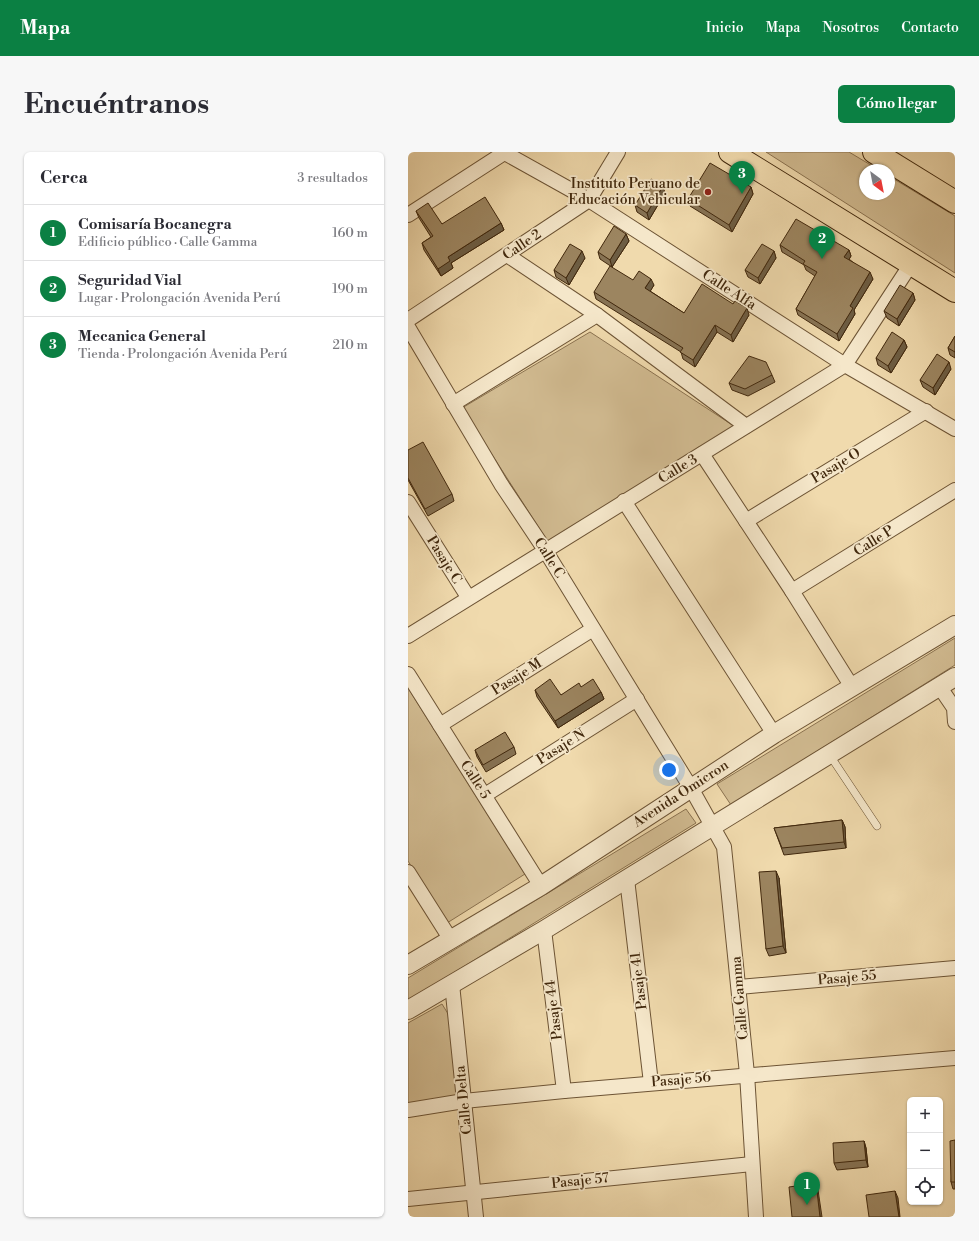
<!DOCTYPE html>
<html lang="es">
<meta charset="utf-8">
<style>
:root{--surface:#fff;--page:#f7f7f7;--text:#2b2b33;--muted:#7c7c81;--line:#e1e1e2;--accent:#0b8043}
body{margin:0;font-family:"Libre Bodoni",serif;background:var(--page);color:var(--text)}
.controls{position:absolute;right:12px;bottom:12px;display:grid;overflow:hidden;border-radius:6px;box-shadow:0 1px 3px #0004}
.controls button{width:36px;height:36px;display:grid;place-items:center;padding:0;border:0;border-bottom:1px solid var(--line);background:var(--surface);color:var(--text);font:20px sans-serif}
.compass{position:absolute;left:451px;top:12px;width:36px;height:36px;border-radius:50%;background:var(--surface);box-shadow:0 1px 3px #0004;rotate:148deg}
.you{position:absolute;left:261px;top:618px;width:14px;height:14px;margin:-10px;border:3px solid #fff;border-radius:50%;background:#1a73e8;box-shadow:0 0 0 6px #1a73e833}
.badge{display:grid;place-items:center;width:26px;height:26px;border-radius:50%;background:var(--accent);color:#fff;font-size:13px;font-weight:700}
.pin{position:absolute;translate:-50% -33px;filter:drop-shadow(0 1px 2px #0008)}
.pin::after{content:'';position:absolute;top:21px;width:14px;height:12px;background:inherit;clip-path:polygon(0 0,100% 0,50% 100%)}
.list{margin:0;padding:0;list-style:none}
h2{display:flex;justify-content:space-between;align-items:center;height:52px;margin:0;padding:0 16px;font-size:17px}
h2 small{font-size:13px;font-weight:400;color:var(--muted)}
.list li{display:grid;grid-template-columns:26px 1fr auto;gap:12px;align-items:center;box-sizing:border-box;height:56px;padding:0 16px;border-top:1px solid var(--line)}
.list b{display:block;font-size:15px;white-space:nowrap}
.list p{margin:0;font-size:13px;white-space:nowrap;color:var(--muted)}
.list em{font-size:13px;font-style:normal;color:var(--muted)}
.icon{flex:none;width:22px;height:22px;fill:none;stroke:currentColor;stroke-width:2;stroke-linecap:round;stroke-linejoin:round}
.map{position:relative;flex:none;width:547px;height:1065px;overflow:hidden;border-radius:6px}
header{display:flex;align-items:center;gap:24px;box-sizing:border-box;height:56px;padding:0 20px;background:var(--accent);color:#fff}
header strong{font-size:19px}
nav{display:flex;gap:22px;margin-inline-start:auto;font-size:14px}
.intro{display:flex;align-items:center;justify-content:space-between;box-sizing:border-box;height:96px;padding:0 24px}
h1{margin:0;font-size:28px}
.button{padding:10px 18px;border-radius:6px;background:var(--accent);color:#fff;font-size:14px;font-weight:700}
main{display:flex;gap:24px;padding:0 24px}
aside{flex:1;background:var(--surface);border-radius:6px;box-shadow:0 1px 3px #0004}
.map>svg:first-child{display:block}
.green{fill:#d2bc92;stroke:#8a7250}
.lines{fill:none;stroke-linecap:round;stroke-linejoin:round}
.service-casing{stroke:#6d5435;stroke-width:8}
.minor-casing{stroke:#6d5435;stroke-width:16}
.tertiary-casing{stroke:#6d5435;stroke-width:20}
.primary-casing{stroke:#41280d;stroke-width:24}
.service{stroke:#f5e7ca;stroke-width:7}
.minor{stroke:#f5e7ca;stroke-width:14}
.tertiary{stroke:#f5e7ca;stroke-width:18}
.primary{stroke:#f0daad;stroke-width:22}
.wall{fill:#867253;stroke:#41280d}
.shaded-wall{fill:#6d5d43;stroke:#41280d}
.building{fill:#9c8560;stroke:#41280d}
.poi-dot{fill:#8f2418;stroke:#f5e7ca;stroke-width:1.5}
.labels{text-anchor:middle;dominant-baseline:central;stroke-width:3.5;stroke-linejoin:round;paint-order:stroke}
.poi-label{font-size:14px;fill:#41280d;stroke:#f5e7ca;text-anchor:end}
.street-label{font-size:14px;fill:#41280d;stroke:#f5e7ca}
</style>
<header>
<strong>Mapa</strong>
<nav><a>Inicio</a><a>Mapa</a><a>Nosotros</a><a>Contacto</a></nav>
</header>
<div class="intro"><h1>Encuéntranos</h1><a class="button">Cómo llegar</a></div>
<main>
<aside>
<h2>Cerca<small>3 resultados</small></h2>
<ul class="list">
<li><span class="badge">1</span><div><b>Comisaría Bocanegra</b><p>Edificio público · Calle Gamma</p></div><em>160 m</em></li>
<li><span class="badge">2</span><div><b>Seguridad Vial</b><p>Lugar · Prolongación Avenida Perú</p></div><em>190 m</em></li>
<li><span class="badge">3</span><div><b>Mecanica General</b><p>Tienda · Prolongación Avenida Perú</p></div><em>210 m</em></li>
</ul>
</aside>
<div class="map">
<svg width="547" height="1065" viewBox="0 0 547 1065">
<rect width="100%" height="100%" fill="#f0daad"/>
<filter id="stains"><feTurbulence type="fractalNoise" baseFrequency=".005" numOctaves="4"/><feColorMatrix values="0 0 0 0 .2 0 0 0 0 .09 0 0 0 0 .02 0 0 0 .5 -.17"/></filter>
<radialGradient id="worn" r=".72"><stop offset=".6" stop-color="#630" stop-opacity="0"/><stop offset="1" stop-color="#630" stop-opacity=".3"/></radialGradient>
<!-- green -->
<g class="green">
<polygon points="358,0 441,0 471,18 457,18 457,42 481,42 481,24 547,64 547,121"/>
<polygon points="182,180 329,276 142,393 54,256"/>
<polygon points="547,486 547,513 323,653 309,632"/>
<polygon points="0,536 117,722 39,771 0,709"/>
<polygon points="278,657 288,671 0,849 0,826"/>
<polygon points="34,852 42,865 50,948 0,956 0,871"/>
</g>
<g class="lines">
<defs>
<polyline id="service" points="421,602 469,674"/>
<g id="minor">
<polyline points="95,0 181,48 437,213 547,277"/>
<polyline points="0,63 96,1"/>
<polyline points="99,103 189,163 338,274"/>
<polyline points="0,168 181,48 210,0"/>
<polyline points="0,175 93,332 137,398 283,636 316,695 339,922 348,1065"/>
<polyline points="45,252 189,163"/>
<polyline points="294,302 384,439 444,535"/>
<polyline points="216,349 366,582"/>
<polyline points="0,350 60,445"/>
<polyline points="338,369 518,259"/>
<polyline points="384,439 547,338"/>
<polyline points="0,484 437,213 503,112"/>
<polyline points="0,522 133,734"/>
<polyline points="531,534 546,556 547,570"/>
<polyline points="32,573 185,477"/>
<polyline points="77,643 229,547"/>
<polyline points="0,720 43,788"/>
<polyline points="219,727 243,931"/>
<polyline points="136,778 156,939"/>
<polyline points="44,832 68,1065"/>
<polyline points="331,835 547,816"/>
<polyline points="0,958 56,949 156,939 547,906"/>
<polyline points="0,1047 344,1012"/>
</g>
<g id="tertiary">
<polyline points="0,813 133,734 366,582 547,473"/>
<polyline points="0,858 136,778 547,525"/>
</g>
<g id="primary">
<polyline points="322,0 547,139"/>
<polyline points="466,0 547,50"/>
</g>
</defs>
<!-- service casing -->
<use href="#service" class="service-casing"/>
<!-- minor casing -->
<use href="#minor" class="minor-casing"/>
<!-- tertiary casing -->
<use href="#tertiary" class="tertiary-casing"/>
<!-- primary casing -->
<use href="#primary" class="primary-casing"/>
<!-- service -->
<use href="#service" class="service"/>
<!-- minor -->
<use href="#minor" class="minor"/>
<!-- tertiary -->
<use href="#tertiary" class="tertiary"/>
<!-- primary -->
<use href="#primary" class="primary"/>
</g>
<!-- wall -->
<g class="wall">
<polygon points="343,35 345,42 324,80 282,54 280,47"/>
<polygon points="257,41 241,68 229,60 227,53"/>
<polygon points="8,59 34,72 93,71 96,78 43,111 45,116 33,124 16,98 14,91 23,85 11,66"/>
<polygon points="218,82 221,89 204,115 192,107 190,100"/>
<polygon points="372,93 441,98 443,104 441,107 465,127 446,158 447,162 431,189 390,163 388,157 407,124 398,118 396,113 374,100"/>
<polygon points="366,99 368,106 352,132 340,125 337,118"/>
<polygon points="177,106 161,133 148,125 146,118"/>
<polygon points="246,133 242,139 276,161 341,163 325,190 309,180 287,215 275,207 273,200 188,147 186,140"/>
<polygon points="505,141 507,148 491,174 479,166 476,159"/>
<polygon points="547,184 547,206 542,203 540,196"/>
<polygon points="496,188 499,195 483,221 470,213 468,206"/>
<polygon points="543,217 527,243 515,235 512,228"/>
<polygon points="364,223 367,230 340,244 324,238 321,231"/>
<polygon points="0,298 44,342 46,349 20,364 0,328"/>
<polygon points="173,535 193,540 196,547 150,576 129,545 127,538 153,543"/>
<polygon points="106,595 108,602 78,620 69,605 67,598"/>
<polygon points="434,668 437,675 438,696 376,703 366,676"/>
<polygon points="371,726 378,801 361,804 358,797"/>
<polygon points="547,988 547,1037 545,1037 543,1030"/>
<polygon points="456,989 458,996 460,1015 429,1018 426,1011"/>
</g>
<!-- shaded-wall -->
<g class="shaded-wall">
<polygon points="255,34 257,41 241,68 239,61"/>
<polygon points="343,35 345,42 324,80 321,73"/>
<polygon points="93,71 96,78 43,111 45,116 33,124 30,117 40,105"/>
<polygon points="218,82 221,89 204,115 202,108"/>
<polygon points="441,98 443,104 439,111 436,105"/>
<polygon points="174,99 177,106 161,133 158,126"/>
<polygon points="366,99 368,106 352,132 350,126"/>
<polygon points="462,120 465,127 446,158 447,162 431,189 429,182 442,154"/>
<polygon points="243,127 246,133 240,143 237,136"/>
<polygon points="505,141 507,148 491,174 489,167"/>
<polygon points="339,156 341,163 325,190 323,183"/>
<polygon points="307,173 309,180 287,215 285,208"/>
<polygon points="496,188 499,195 483,221 480,214"/>
<polygon points="541,210 543,217 527,243 525,236"/>
<polygon points="193,540 196,547 150,576 147,569"/>
<polygon points="434,668 437,675 438,696 436,690"/>
<polygon points="368,719 371,726 378,801 375,794"/>
<polygon points="456,989 458,996 460,1015 458,1008"/>
<polygon points="408,1031 410,1038 414,1065 412,1065"/>
<polygon points="487,1039 490,1046 492,1065 491,1065"/>
</g>
<!-- building -->
<g class="building">
<polygon points="302,11 343,35 321,73 280,47"/>
<polygon points="243,27 255,34 239,61 227,53"/>
<polygon points="77,45 93,71 40,105 42,109 30,117 14,91 25,84 8,59 20,51 34,72"/>
<polygon points="388,67 441,98 436,105 462,120 442,154 445,156 429,182 388,157 409,120 395,112 397,109 372,93"/>
<polygon points="206,74 218,82 202,108 190,100"/>
<polygon points="162,92 174,99 158,126 146,118"/>
<polygon points="354,92 366,99 350,126 337,118"/>
<polygon points="202,114 225,128 231,119 243,127 237,136 276,161 294,132 325,152 327,149 339,156 323,183 307,173 285,208 272,200 275,196 186,140"/>
<polygon points="492,133 505,141 489,167 476,159"/>
<polygon points="484,180 496,188 480,214 468,206"/>
<polygon points="547,184 547,200 540,196"/>
<polygon points="529,202 541,210 525,236 512,228"/>
<polygon points="341,204 358,210 364,223 337,237 321,231"/>
<polygon points="15,290 44,342 17,357 0,326 0,298"/>
<polygon points="142,527 153,543 171,531 173,535 185,527 193,540 147,569 127,538"/>
<polygon points="97,580 106,595 75,613 67,598"/>
<polygon points="434,668 436,690 374,696 366,676"/>
<polygon points="368,719 375,794 358,797 351,720"/>
<polygon points="547,988 547,1030 543,1030 542,989"/>
<polygon points="456,989 458,1008 426,1011 425,991"/>
<polygon points="408,1031 412,1065 384,1065 381,1035"/>
<polygon points="487,1039 491,1065 461,1065 458,1043"/>
</g>
<!-- markers -->
<circle class="poi-dot" cx="300" cy="40" r="4"/>
<g class="labels">
<!-- poi labels -->
<g class="poi-label">
<text x="292" y="32">Instituto Peruano de<tspan x="292" dy="16">Educación Vehicular</tspan></text>
</g>
<!-- street labels -->
<g class="street-label">
<text transform="translate(114 93) rotate(-34)">Calle 2</text>
<text transform="translate(321 138) rotate(33)">Calle Alfa</text>
<text transform="translate(428 314) rotate(-31)">Pasaje O</text>
<text transform="translate(270 317) rotate(-31)">Calle 3</text>
<text transform="translate(466 389) rotate(-32)">Calle P</text>
<text transform="translate(141 406) rotate(58)">Calle C</text>
<text transform="translate(36 408) rotate(58)">Pasaje C</text>
<text transform="translate(109 525) rotate(-32)">Pasaje M</text>
<text transform="translate(153 595) rotate(-32)">Pasaje N</text>
<text transform="translate(67 628) rotate(57)">Calle 5</text>
<text transform="translate(273 642) rotate(-33)">Avenida Omicron</text>
<text transform="translate(439 826) rotate(-5)">Pasaje 55</text>
<text transform="translate(231 829) rotate(-97)">Pasaje 41</text>
<text transform="translate(332 846) rotate(-95)">Calle Gamma</text>
<text transform="translate(146 858) rotate(-97)">Pasaje 44</text>
<text transform="translate(273 928) rotate(-5)">Pasaje 56</text>
<text transform="translate(56 948) rotate(-96)">Calle Delta</text>
<text transform="translate(172 1029) rotate(-6)">Pasaje 57</text>
</g>
</g>
<rect width="100%" height="100%" filter="url(#stains)"/>
<rect width="100%" height="100%" fill="url(#worn)"/>
</svg>
<div class="controls">
<button>+</button>
<button>−</button>
<button><svg class="icon" aria-label="locate" viewBox="0 0 24 24"><circle cx="12" cy="12" r="6"/><path d="M12 2v4M12 18v4M2 12h4M18 12h4"/></svg></button>
</div>
<svg class="compass" viewBox="-18 -18 36 36"><path d="M0-13l5 13h-10z" fill="#e53935"/><path d="M0 13l5-13h-10z" fill="#7c7c81"/></svg>
<div class="you"></div>
<div class="pin badge" style="left:399px;top:1053px">1</div>
<div class="pin badge" style="left:414px;top:107px">2</div>
<div class="pin badge" style="left:334px;top:42px">3</div>
</div>
</main>
